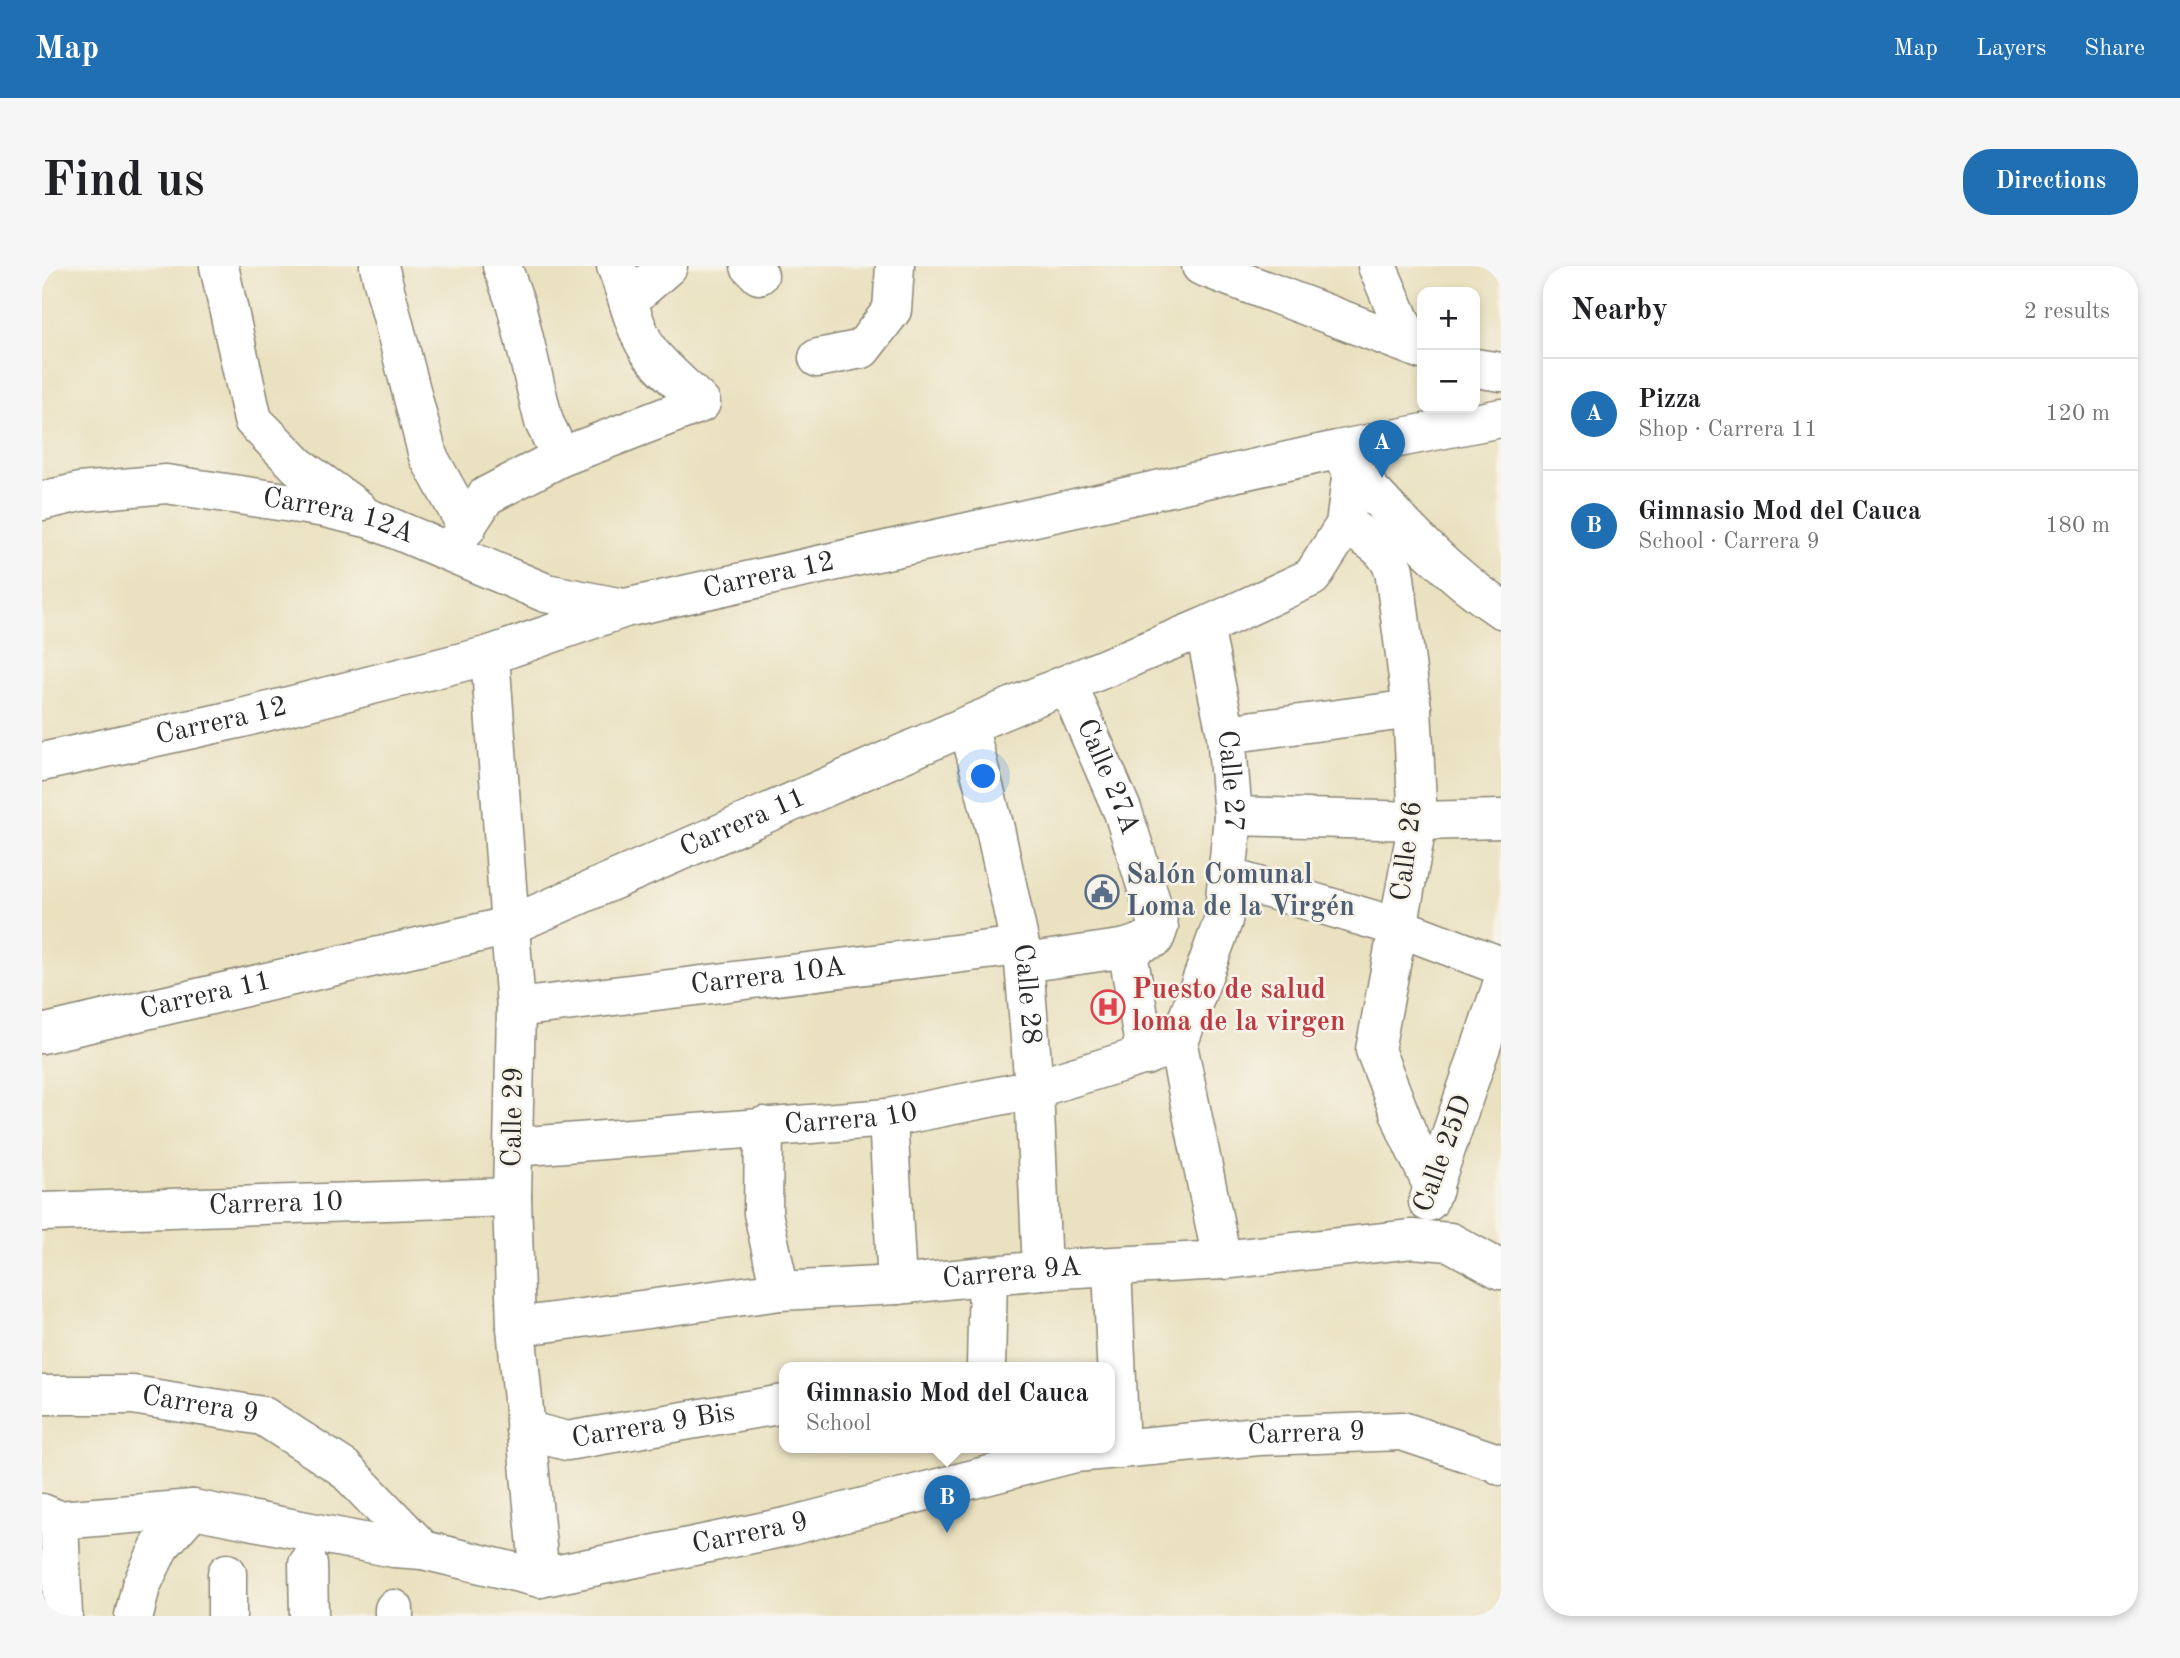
<!DOCTYPE html>
<meta charset="utf-8">
<style>
:root{--surface:#fff;--page:#f6f6f6;--text:#202124;--muted:#757577;--line:#e0e0e0;--accent:#1f6fb2}
body{margin:0;font-family:"Old Standard TT",serif;background:var(--page);color:var(--text)}
.controls{position:absolute;right:21px;top:21px;display:grid;overflow:hidden;border-radius:14px;box-shadow:0 4px 10px #0003}
.controls button{width:63px;height:63px;display:grid;place-items:center;padding:0;border:0;border-bottom:2px solid var(--line);background:var(--surface);color:var(--text);font:35px sans-serif}
.you{position:absolute;left:942px;top:511px;width:24px;height:24px;margin:-18px;border:5px solid #fff;border-radius:50%;background:#1a73e8;box-shadow:0 0 0 10px #1a73e833}
.badge{display:grid;place-items:center;width:46px;height:46px;border-radius:50%;background:var(--accent);color:#fff;font-size:23px;font-weight:700}
.pin{position:absolute;translate:-50% -58px;filter:drop-shadow(0 2px 4px #0008)}
.pin::after{content:'';position:absolute;top:37px;width:24px;height:21px;background:inherit;clip-path:polygon(0 0,100% 0,50% 100%)}
.popup{position:absolute;left:737px;top:1096px;width:336px;height:91px;box-sizing:border-box;display:grid;place-content:center;border-radius:14px;background:var(--surface);filter:drop-shadow(0 2px 5px #0005);font-size:23px;white-space:nowrap;color:var(--muted)}
.popup b{font-size:26px;color:var(--text)}
.popup::after{content:'';position:absolute;left:50%;top:100%;margin-left:-14px;border:14px solid transparent;border-top-color:var(--surface)}
.list{margin:0;padding:0;list-style:none}
h2{display:flex;justify-content:space-between;align-items:center;height:91px;margin:0;padding:0 28px;font-size:30px}
h2 small{font-size:23px;font-weight:400;color:var(--muted)}
.list li{display:grid;grid-template-columns:46px 1fr auto;gap:21px;align-items:center;box-sizing:border-box;height:112px;padding:0 28px;border-top:2px solid var(--line)}
.list b{display:block;font-size:26px;white-space:nowrap}
.list p{margin:0;font-size:23px;white-space:nowrap;color:var(--muted)}
.list em{font-size:23px;font-style:normal;color:var(--muted)}
.map{position:relative;flex:none;width:1459px;height:1350px;overflow:hidden;border-radius:28px}
header{display:flex;align-items:center;gap:42px;box-sizing:border-box;height:98px;padding:0 35px;background:var(--accent);color:#fff}
header strong{font-size:33px}
nav{display:flex;gap:38px;margin-inline-start:auto;font-size:24px}
.intro{display:flex;align-items:center;justify-content:space-between;box-sizing:border-box;height:168px;padding:0 42px}
h1{margin:0;font-size:49px}
.button{padding:18px 32px;border-radius:28px;background:var(--accent);color:#fff;font-size:24px;font-weight:700}
main{display:flex;gap:42px;padding:0 42px}
aside{flex:1;background:var(--surface);border-radius:28px;box-shadow:0 4px 10px #0003}
.map>svg:first-child{display:block}
.lines{fill:none;stroke-linecap:round;stroke-linejoin:round}
.minor-casing{stroke:#8a8676;stroke-width:41}
.minor{stroke:#fff;stroke-width:38}
.labels{text-anchor:middle;dominant-baseline:central;stroke-width:5;stroke-linejoin:round;paint-order:stroke}
.street-label{font-size:28px;fill:#2b2b2b;stroke:#f7f3e8}
.service-label{font-size:28px;font-weight:bold;fill:#4e5e75;stroke:#f7f3e8;text-anchor:start}
.health-label{font-size:28px;font-weight:bold;fill:#be3a42;stroke:#f7f3e8;text-anchor:start}
</style>
<header>
<strong>Map</strong>
<nav><a>Map</a><a>Layers</a><a>Share</a></nav>
</header>
<div class="intro"><h1>Find us</h1><a class="button">Directions</a></div>
<main>
<div class="map">
<svg width="1459" height="1350" viewBox="0 0 1459 1350">
<rect width="100%" height="100%" fill="#f7f3e8"/>
<filter id="ink" filterUnits="userSpaceOnUse"><feTurbulence type="fractalNoise" baseFrequency=".0143" numOctaves="2"/><feDisplacementMap in="SourceGraphic" scale="14" xChannelSelector="R" yChannelSelector="G"/><feConvolveMatrix kernelMatrix="1 2 1 2 8 2 1 2 1" color-interpolation-filters="sRGB"/></filter>
<filter id="wash" filterUnits="userSpaceOnUse"><feTurbulence type="fractalNoise" baseFrequency=".00686" numOctaves="4" result="noise"/><feDisplacementMap in="SourceGraphic" scale="28" xChannelSelector="R" yChannelSelector="G"/><feGaussianBlur stdDeviation="1.57" result="paint"/><feColorMatrix in="noise" values="0 0 0 0 0 0 0 0 0 0 0 0 0 0 0 0 0 1.4 0 .05"/><feComposite in="paint" operator="in"/></filter>
<g filter="url(#wash)">
<rect width="100%" height="100%" fill="#eae1c0"/>
</g>
<g filter="url(#ink)">
<g class="lines">
<defs>
<g id="minor">
<polyline points="177,0 211,154 256,200 316,243"/>
<polyline points="337,0 386,190 425,261"/>
<polyline points="460,0 474,39 502,156 519,191"/>
<polyline points="708,0 717,9"/>
<polyline points="1159,0 1380,84"/>
<polyline points="1335,0 1369,79"/>
<polyline points="587,34 626,0"/>
<polyline points="776,92 820,83 850,44 853,0"/>
<polyline points="1433,102 1459,106"/>
<path d="M 1299,190 L 1310,204 C 1356,254 1401,305 1459,343"/>
<path id="s1" d="M 0,235 L 38,226 L 124,218 L 283,242 L 329,253 L 504,327 L 581,342"/>
<path d="M 1303,259 C 1325,273 1342,279 1352,304 L 1370,443 L 1376,555 L 1333,784 L 1365,866 L 1392,923"/>
<path d="M 408,285 L 444,230 L 519,191 L 659,137 C 645,123 615,98 605,82 C 590,57 585,27 574,0"/>
<path id="s2" d="M 1162,361 L 1184,468 L 1191,550 L 1181,655 L 1136,779 L 1180,994"/>
<polyline points="448,389 474,742 470,931 474,1061 498,1312"/>
<path id="s3" d="M 1026,419 L 1081,546 L 1117,661 L 1113,672 L 1085,682 L 1104,790"/>
<path id="s4" d="M 926,459 L 953,563 L 982,697 L 992,823 L 1000,1004"/>
<polyline points="1184,468 1370,443"/>
<path id="s5" d="M 0,496 L 196,453 L 448,389 L 583,342 L 1295,184 L 1459,152"/>
<polyline points="1191,550 1376,555 1459,553"/>
<polyline points="1185,611 1356,661 1459,700"/>
<polyline points="982,697 1085,682"/>
<path id="s6" d="M 474,742 L 978,680"/>
<path id="s7" d="M 0,768 L 467,660 L 926,459 L 1162,361 L 1270,311 L 1303,259 L 1310,204"/>
<polyline points="846,852 855,1019"/>
<polyline points="722,860 721,947 738,1025"/>
<path id="s8" d="M 472,881 L 846,852 L 992,823 L 1136,779"/>
<polyline points="1386,936 1459,722"/>
<path id="s9" d="M 0,946 L 470,931"/>
<polyline points="1070,1001 1078,1183"/>
<path id="s10" d="M 474,1061 L 738,1025 L 855,1019 L 1000,1004 L 1180,994 L 1370,973 L 1408,976 L 1459,1004"/>
<polyline points="944,1101 946,1009"/>
<path id="s11" d="M 0,1129 L 91,1129 L 221,1150 L 302,1202 L 381,1284 L 498,1312 L 748,1260 L 1033,1187 L 1217,1170 L 1360,1165 L 1453,1196 L 1459,1200"/>
<path id="s12" d="M 483,1164 L 525,1175 L 742,1138"/>
<polyline points="0,1247 17,1254 151,1243 352,1282 381,1284"/>
<polyline points="17,1254 21,1350"/>
<polyline points="266,1298 267,1350"/>
<polyline points="92,1350 99,1320 118,1280 151,1243"/>
<polyline points="185,1350 185,1307"/>
<polyline points="352,1350 352,1343"/>
</g>
</defs>
<!-- minor casing -->
<use href="#minor" class="minor-casing"/>
<!-- minor -->
<use href="#minor" class="minor"/>
</g>
</g>
<!-- icons -->
<defs>
<symbol id="civic-ring" viewBox="-11 -11 22 22"><circle r="9.5" fill="#f7f3e8" stroke="#5c6f8a" stroke-width="1.5"/><path d="M-.6-6.5H3V-4.5H.6V-3L4-1V1h2V6H-6V1h2V-1L-.6-3ZM-1.2 2.5V6h2.4V2.5Z" fill="#5c6f8a"/></symbol>
<symbol id="hospital-ring" viewBox="-11 -11 22 22"><circle r="9.5" fill="#f7f3e8" stroke="#e0444e" stroke-width="1.5"/><path d="M-5-5h3v3.5h4V-5h3V5h-3V1.5h-4V5h-3Z" fill="#e0444e"/></symbol>
</defs>
<g fill-rule="evenodd">
<use href="#civic-ring" x="1041" y="607" width="38" height="38"/>
<use href="#hospital-ring" x="1047" y="722" width="38" height="38"/>
</g>
<g class="labels">
<!-- street labels -->
<g class="street-label">
<text stroke="none"><textPath href="#s1" startOffset="301">Carrera 12A</textPath></text>
<text stroke="none"><textPath href="#s5" startOffset="751">Carrera 12</textPath></text>
<text stroke="none"><textPath href="#s5" startOffset="184">Carrera 12</textPath></text>
<text stroke="none"><textPath href="#s3" startOffset="100">Calle 27A</textPath></text>
<text stroke="none"><textPath href="#s2" startOffset="156">Calle 27</textPath></text>
<text stroke="none"><textPath href="#s7" startOffset="735">Carrera 11</textPath></text>
<text transform="translate(1366 585) rotate(-83)">Calle 26</text>
<text stroke="none"><textPath href="#s6" startOffset="254">Carrera 10A</textPath></text>
<text stroke="none"><textPath href="#s4" startOffset="276">Calle 28</textPath></text>
<text stroke="none"><textPath href="#s7" startOffset="168">Carrera 11</textPath></text>
<text transform="translate(472 851) rotate(-89)">Calle 29</text>
<text stroke="none"><textPath href="#s8" startOffset="338">Carrera 10</textPath></text>
<text transform="translate(1402 888) rotate(-70)">Calle 25D</text>
<text stroke="none"><textPath href="#s9" startOffset="234">Carrera 10</textPath></text>
<text stroke="none"><textPath href="#s10" startOffset="499">Carrera 9A</textPath></text>
<text stroke="none"><textPath href="#s11" startOffset="159">Carrera 9</textPath></text>
<text stroke="none"><textPath href="#s12" startOffset="131">Carrera 9 Bis</textPath></text>
<text stroke="none"><textPath href="#s11" startOffset="1335">Carrera 9</textPath></text>
<text stroke="none"><textPath href="#s11" startOffset="768">Carrera 9</textPath></text>
</g>
<!-- service labels -->
<g class="service-label">
<text x="1084" y="610">Salón Comunal<tspan x="1084" dy="32">Loma de la Virgén</tspan></text>
</g>
<!-- health labels -->
<g class="health-label">
<text x="1090" y="725">Puesto de salud<tspan x="1090" dy="32">loma de la virgen</tspan></text>
</g>
</g>
</svg>
<div class="controls">
<button>+</button>
<button>−</button>
</div>
<div class="you"></div>
<div class="pin badge" style="left:1340px;top:212px">A</div>
<div class="pin badge" style="left:905px;top:1267px">B</div>
<div class="popup"><b>Gimnasio Mod del Cauca</b>School</div>
</div>
<aside>
<h2>Nearby<small>2 results</small></h2>
<ul class="list">
<li><span class="badge">A</span><div><b>Pizza</b><p>Shop · Carrera 11</p></div><em>120 m</em></li>
<li><span class="badge">B</span><div><b>Gimnasio Mod del Cauca</b><p>School · Carrera 9</p></div><em>180 m</em></li>
</ul>
</aside>
</main>
